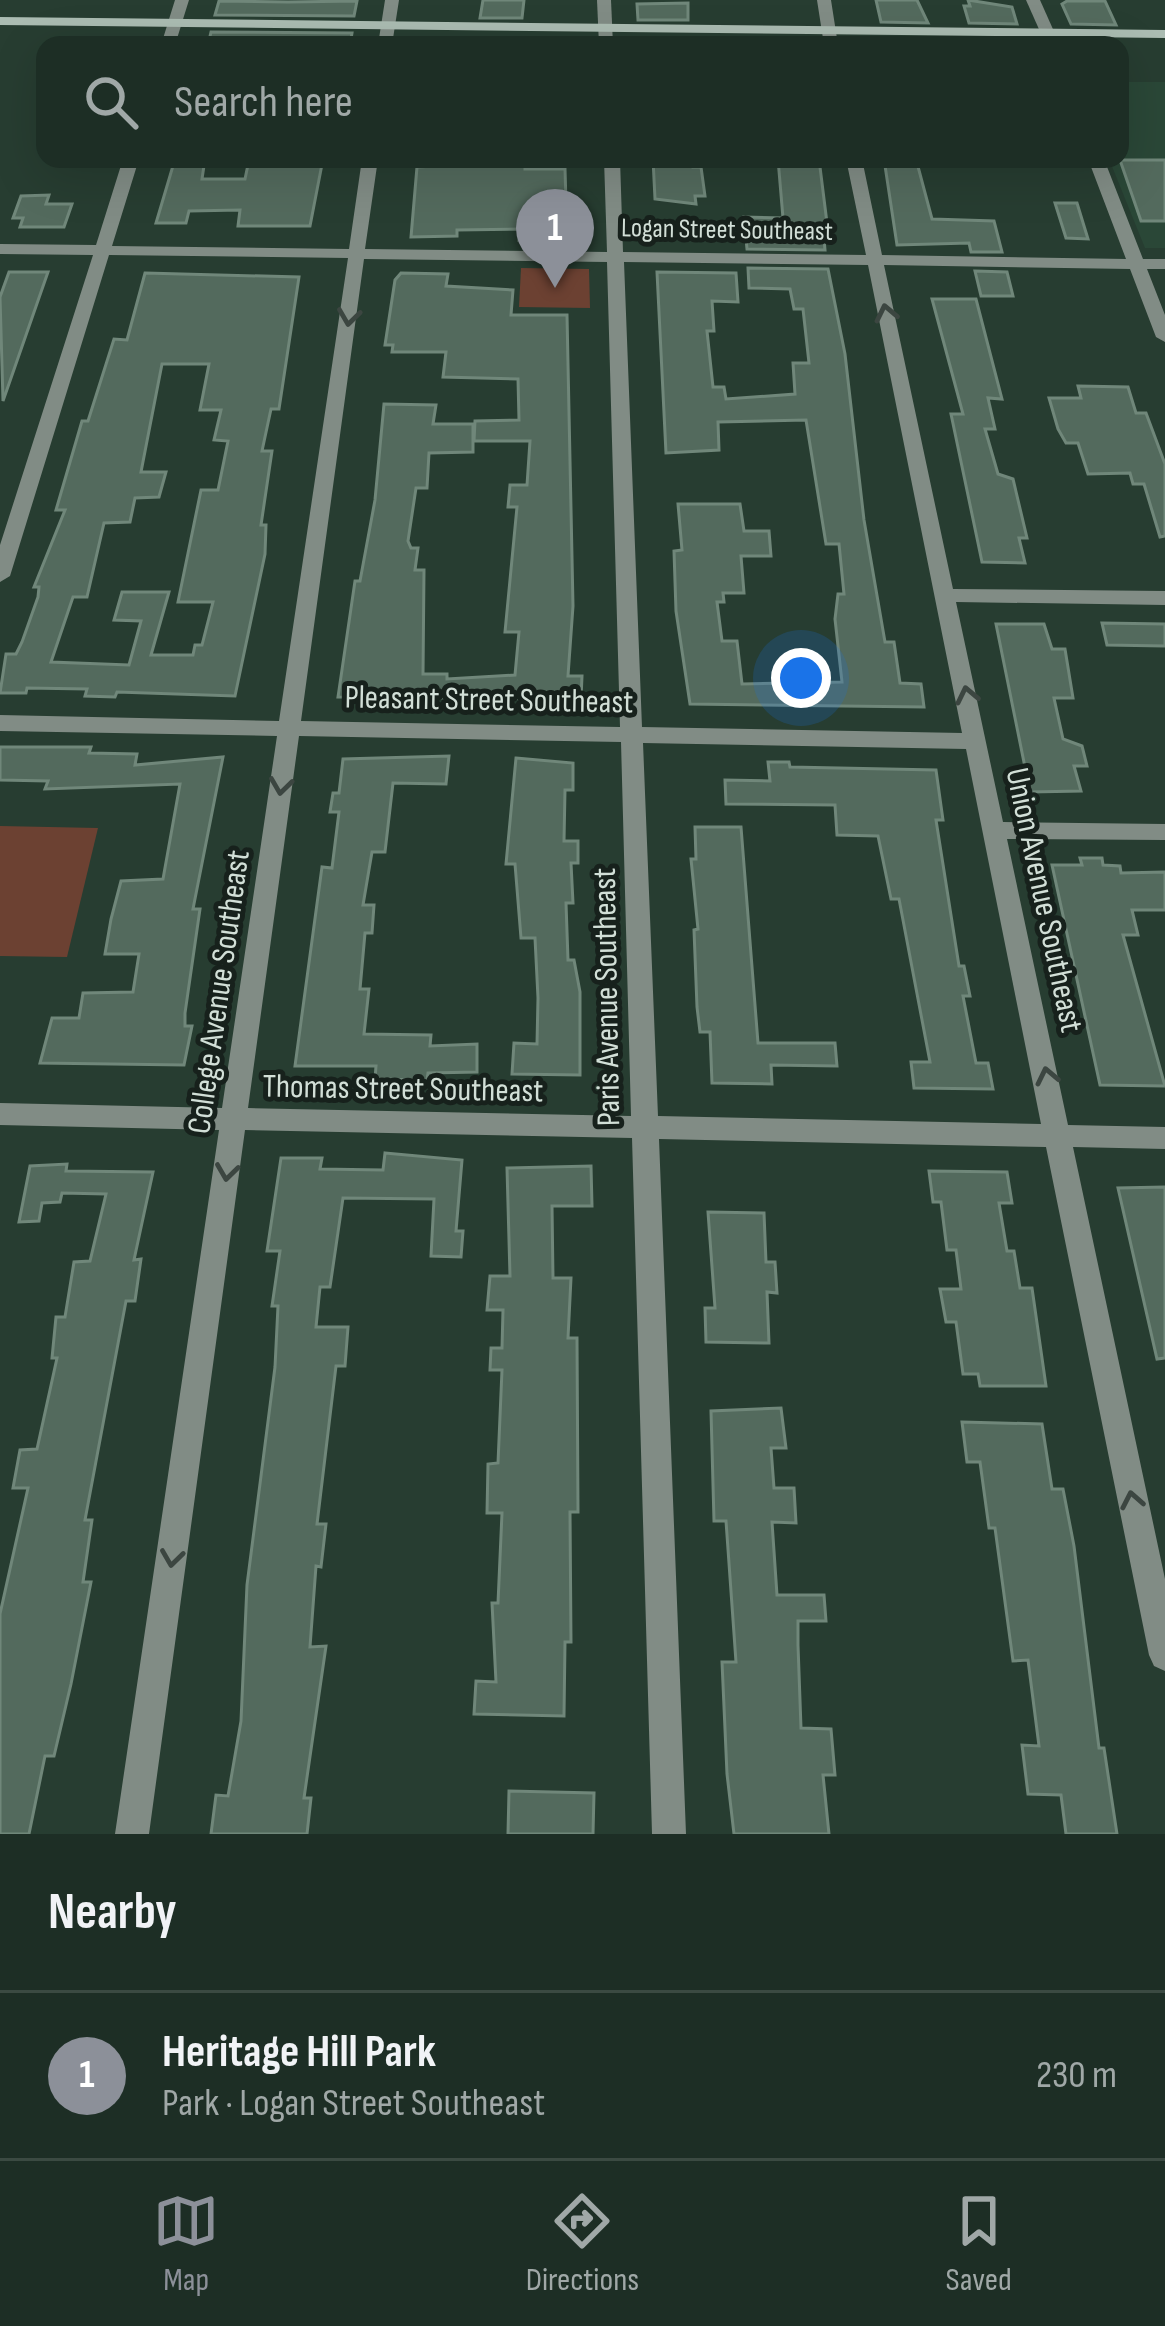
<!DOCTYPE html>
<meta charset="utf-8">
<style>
:root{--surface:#1d2e25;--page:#25362d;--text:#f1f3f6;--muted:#a0a8a7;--line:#3b4a42;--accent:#8c9099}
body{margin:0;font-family:"Sofia Sans Condensed",sans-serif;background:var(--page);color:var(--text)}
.you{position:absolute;left:801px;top:678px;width:42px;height:42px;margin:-30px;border:9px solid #fff;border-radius:50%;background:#1a73e8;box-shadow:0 0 0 18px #1a73e833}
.badge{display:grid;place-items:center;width:78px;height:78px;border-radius:50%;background:var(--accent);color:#fff;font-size:39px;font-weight:700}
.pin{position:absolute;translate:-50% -99px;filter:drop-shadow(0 3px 6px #0008)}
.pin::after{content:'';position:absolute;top:63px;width:42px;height:36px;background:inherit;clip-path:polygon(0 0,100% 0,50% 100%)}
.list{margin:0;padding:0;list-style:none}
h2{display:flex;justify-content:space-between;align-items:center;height:156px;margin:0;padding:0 48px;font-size:51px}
h2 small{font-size:39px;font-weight:400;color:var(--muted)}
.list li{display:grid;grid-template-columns:78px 1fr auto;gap:36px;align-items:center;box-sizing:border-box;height:168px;padding:0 48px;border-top:3px solid var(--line)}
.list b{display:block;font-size:45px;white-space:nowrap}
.list p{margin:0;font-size:39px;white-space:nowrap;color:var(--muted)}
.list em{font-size:39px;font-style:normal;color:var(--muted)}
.icon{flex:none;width:66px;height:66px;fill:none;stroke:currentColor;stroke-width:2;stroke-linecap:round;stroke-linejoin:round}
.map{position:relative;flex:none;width:1165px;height:1834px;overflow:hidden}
.search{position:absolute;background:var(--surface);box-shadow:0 12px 48px #0002;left:36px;right:36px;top:36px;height:132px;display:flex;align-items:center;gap:30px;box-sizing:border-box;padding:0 42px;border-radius:24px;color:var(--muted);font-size:45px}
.sheet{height:324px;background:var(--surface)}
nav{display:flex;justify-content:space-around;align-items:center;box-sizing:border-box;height:168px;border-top:3px solid var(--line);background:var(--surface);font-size:33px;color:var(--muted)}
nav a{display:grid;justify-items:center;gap:6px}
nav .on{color:var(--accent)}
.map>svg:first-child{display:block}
.built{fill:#2a4737}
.green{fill:#6c4132}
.building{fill:#536a5d;stroke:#70877a;stroke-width:3;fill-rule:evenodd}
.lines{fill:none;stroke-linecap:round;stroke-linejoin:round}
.street{fill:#818c85;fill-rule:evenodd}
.secondary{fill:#abbcb2;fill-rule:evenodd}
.oneway{stroke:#3c4641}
.labels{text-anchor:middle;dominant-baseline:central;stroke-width:10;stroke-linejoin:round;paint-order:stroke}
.far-street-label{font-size:27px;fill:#d2dfd7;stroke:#17211c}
.street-label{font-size:33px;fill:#d2dfd7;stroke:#17211c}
</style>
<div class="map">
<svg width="1165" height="1834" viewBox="0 0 1165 1834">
<rect width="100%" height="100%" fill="#273d31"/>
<!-- built -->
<polygon class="built" points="1120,82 1165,82 1165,248 1145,248 1109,159 1120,159"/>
<!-- green -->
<g class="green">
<polygon points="521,268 589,269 590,308 519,307"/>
<polygon points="0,826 98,828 67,957 0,956"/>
</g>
<!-- building -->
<g class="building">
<polygon points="483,0 524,0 522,18 480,18"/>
<polygon points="876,0 917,0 928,23 881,22"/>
<polygon points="968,0 1012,7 1017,24 969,23 964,6 970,6"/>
<polygon points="219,1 288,2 357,1 354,16 215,15"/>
<polygon points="1067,1 1105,1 1116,25 1071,24 1062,4"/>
<polygon points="688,3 688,20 638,20 637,4"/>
<polygon points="211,32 352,33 350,45 208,45"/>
<polygon points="175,159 205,159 202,179 245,179 249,160 323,159 310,226 238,226 240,210 189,211 186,223 156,223"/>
<polygon points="653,159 693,159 693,167 701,167 705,196 695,196 696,204 655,199"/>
<polygon points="778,159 819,159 829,239 824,239 825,250 747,249 744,217 783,218"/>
<polygon points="884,159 916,159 932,219 994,221 1002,252 971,252 969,243 897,245"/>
<polygon points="1120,160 1165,160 1165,221 1141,221"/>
<polygon points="525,161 525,169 565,169 567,236 519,240 520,229 457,230 457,236 411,237 417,167"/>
<polygon points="49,195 46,204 72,204 64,227 20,227 23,218 13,218 21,196"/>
<polygon points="1055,203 1077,203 1088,239 1066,238"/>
<polygon points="748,268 828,269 845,354 864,520 885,642 894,642 900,683 921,684 924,707 690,704 676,611 674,551 682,550 678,504 740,504 744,531 769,531 771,556 741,556 744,593 723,593 724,602 717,602 722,641 737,641 742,684 842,682 835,619 838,594 844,594 839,544 826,544 806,420 718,422 719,450 666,453 657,272 736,273 738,302 712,301 714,331 707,331 713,387 724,387 726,399 795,394 793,363 809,363 803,309 794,309 790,289 749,288"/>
<polygon points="975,271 1007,272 1013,296 981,296"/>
<polygon points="9,272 48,272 3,401 0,297"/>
<path d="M 145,273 L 299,277 L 279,409 L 271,409 L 262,451 L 272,451 L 261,525 L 266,525 L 265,554 L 235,696 L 117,692 L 115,697 L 85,696 L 87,689 L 27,688 L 26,693 L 0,693 L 6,654 L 16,654 L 22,642 L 38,597 L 39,587 L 34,587 L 65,510 L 56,510 L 82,421 L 88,421 L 114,339 L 127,340 ZM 162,364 L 209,364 L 200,410 L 221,410 L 214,440 L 228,441 L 218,490 L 201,490 L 178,602 L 213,602 L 202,645 L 195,645 L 193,655 L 151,655 L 169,592 L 122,592 L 114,620 L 141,621 L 129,665 L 51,662 L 73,597 L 87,597 L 104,523 L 130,522 L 135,498 L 159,497 L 166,472 L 141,472 Z"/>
<polygon points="401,273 448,274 446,286 513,290 511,315 567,315 573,606 568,676 582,676 581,699 338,697 355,581 360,581 375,500 384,404 436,405 433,424 473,424 473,452 429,453 427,488 416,488 408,541 411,548 418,548 415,570 424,570 423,674 447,674 447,679 515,675 519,632 505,632 517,507 508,507 510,485 527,485 530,441 474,441 475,421 519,420 518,379 443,377 446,352 392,352 393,345 385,345 395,280"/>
<polygon points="932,299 976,299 1002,399 988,398 995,429 985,429 998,474 1013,479 1027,538 1019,538 1025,563 982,562 951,414 963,414"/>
<polygon points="1078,386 1128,387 1136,413 1146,413 1165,464 1165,536 1160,537 1144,484 1133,484 1130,473 1088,474 1078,443 1066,443 1058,429 1049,398 1081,398"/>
<polygon points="1102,623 1165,624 1165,646 1107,645"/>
<polygon points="996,624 1044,624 1052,649 1065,649 1073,698 1054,698 1063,739 1082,746 1087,766 1074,766 1081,791 1030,792"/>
<polygon points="0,747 91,747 89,753 137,754 135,765 223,757 193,909 200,909 185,1013 185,1026 192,1026 184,1065 40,1063 52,1018 79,1018 83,993 133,992 139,954 105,954 111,919 121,881 163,879 180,784 45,789 48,781 0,780"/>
<polygon points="449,756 446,784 393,783 385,852 372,852 363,905 374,905 372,933 365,933 360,989 369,989 364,1034 431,1035 430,1046 477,1044 477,1072 428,1073 427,1080 375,1079 376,1066 295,1066 322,867 332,868 339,812 330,812 333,793 339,793 343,759"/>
<polygon points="516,758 573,763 573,790 565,790 564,841 578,841 578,863 571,863 573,903 566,903 568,960 574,960 580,992 580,1075 512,1074 514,1043 537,1044 538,998 535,938 521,938 515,864 506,864"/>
<polygon points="768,762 789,762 790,767 936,770 943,820 936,820 959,966 964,966 970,996 963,996 976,1063 988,1063 993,1089 914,1088 911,1062 930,1062 899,899 891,899 878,836 837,835 835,805 726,804 725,780 770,781"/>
<polygon points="695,827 741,827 758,1043 835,1043 837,1066 771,1065 772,1084 712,1083 710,1032 700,1032 697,1007 694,930 698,929 691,859 696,859"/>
<polygon points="1080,858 1102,858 1103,865 1120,866 1121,873 1165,872 1165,910 1132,910 1138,935 1123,935 1165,1086 1100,1085 1052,865 1082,865"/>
<polygon points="385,1153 462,1160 456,1231 463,1231 461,1257 431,1256 434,1199 343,1198 330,1287 320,1287 316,1327 348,1327 345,1366 336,1366 317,1524 326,1524 321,1567 316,1566 310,1647 326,1646 304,1798 311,1798 307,1834 211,1834 216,1795 228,1796 241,1721 247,1585 275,1367 278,1306 272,1306 280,1251 267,1251 281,1158 322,1158 320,1169 383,1170"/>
<polygon points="67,1164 66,1171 153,1172 134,1260 141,1259 135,1301 126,1301 85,1520 92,1520 83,1582 91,1582 71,1684 54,1756 45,1756 29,1834 0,1834 0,1614 28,1488 13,1488 20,1450 37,1449 57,1358 52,1358 56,1317 65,1317 74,1262 90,1261 106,1194 62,1193 60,1202 42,1203 39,1221 19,1222 30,1166"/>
<polygon points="591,1166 592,1206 552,1206 553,1278 571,1278 568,1338 577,1338 578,1512 570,1512 571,1642 565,1642 564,1716 474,1714 476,1681 496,1682 492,1603 498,1603 502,1513 487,1513 488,1464 498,1463 502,1370 490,1370 491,1348 502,1348 503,1310 487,1310 490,1276 510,1276 507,1168"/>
<polygon points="929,1171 1007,1172 1012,1203 999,1203 1007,1251 1014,1251 1020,1288 1032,1288 1046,1386 980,1386 978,1374 963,1374 956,1322 946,1322 940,1289 961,1289 956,1250 947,1250 941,1202 933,1202"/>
<polygon points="1165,1187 1165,1358 1157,1359 1118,1188"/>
<polygon points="708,1212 764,1213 766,1262 775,1262 777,1293 767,1292 769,1343 706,1342 705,1308 715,1308"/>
<polygon points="781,1408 786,1448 771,1448 774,1488 794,1488 796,1523 772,1522 777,1595 824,1595 826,1621 798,1621 798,1645 801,1728 831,1729 835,1775 823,1775 829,1834 734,1834 727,1774 722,1662 736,1662 726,1521 714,1521 711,1411"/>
<polygon points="962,1422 1042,1424 1052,1489 1063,1489 1074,1546 1099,1748 1104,1748 1117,1834 1066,1834 1061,1795 1028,1794 1022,1745 1039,1746 1028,1660 1013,1661 995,1528 989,1528 980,1462 967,1462"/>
<polygon points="509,1791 594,1793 593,1834 508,1834"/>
</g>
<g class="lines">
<!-- street -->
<g class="street">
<polygon points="175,0 189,0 175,45 161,45"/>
<polygon points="385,0 399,0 392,45 378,45"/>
<polygon points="597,0 611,0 613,45 599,45"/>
<polygon points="817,0 831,0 838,45 824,45"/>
<polygon points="1026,0 1040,0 1060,45 1046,45"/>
<path d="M 123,159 L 139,159 L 112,246 L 349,249 L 362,159 L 378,159 L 365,249 L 607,252 L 604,159 L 620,159 L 623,252 L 866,255 L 846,159 L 862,159 L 882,255 L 1126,259 L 1088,159 L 1104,159 L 1143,259 L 1165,259 L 1165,269 L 1147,269 L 1165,315 L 1165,342 L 1156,337 L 1130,269 L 884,265 L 953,589 L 1165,591 L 1165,605 L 956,602 L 1003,822 L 1165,824 L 1165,840 L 1007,839 L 1068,1125 L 1165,1127 L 1165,1149 L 1073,1147 L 1165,1579 L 1165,1671 L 1154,1666 L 1149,1655 L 1046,1147 L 659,1139 L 686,1834 L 652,1834 L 632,1138 L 245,1130 L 149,1834 L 115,1834 L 219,1130 L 0,1125 L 0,1103 L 222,1108 L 277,736 L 0,731 L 0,715 L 279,721 L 348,258 L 109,255 L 10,576 L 0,582 L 0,545 L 93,255 L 0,254 L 0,244 L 96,245 ZM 364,259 L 607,262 L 620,727 L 301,721 ZM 624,262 L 868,265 L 962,733 L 642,727 ZM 299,736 L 621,742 L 631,1116 L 248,1108 ZM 643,743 L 966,749 L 1041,1124 L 658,1116 Z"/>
</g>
<!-- secondary -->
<polygon class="secondary" points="0,17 1165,30 1165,38 0,25"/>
</g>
<!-- one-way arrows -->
<defs><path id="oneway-chevron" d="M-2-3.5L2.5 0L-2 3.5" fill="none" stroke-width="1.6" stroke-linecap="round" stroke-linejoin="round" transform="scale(3)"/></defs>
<g class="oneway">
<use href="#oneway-chevron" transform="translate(886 313) rotate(-102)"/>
<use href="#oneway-chevron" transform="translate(349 317) rotate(98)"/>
<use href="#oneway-chevron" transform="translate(967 695) rotate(-102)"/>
<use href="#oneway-chevron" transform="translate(281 786) rotate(98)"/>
<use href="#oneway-chevron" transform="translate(1047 1076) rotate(-102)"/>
<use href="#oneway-chevron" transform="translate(227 1172) rotate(98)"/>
<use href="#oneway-chevron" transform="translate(1132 1500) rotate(-101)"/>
<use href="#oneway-chevron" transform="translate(172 1558) rotate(98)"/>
</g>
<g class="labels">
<!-- far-street labels -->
<g class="far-street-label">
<text transform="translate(727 230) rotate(1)">Logan Street Southeast</text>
</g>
<!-- street labels -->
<g class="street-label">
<text transform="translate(489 700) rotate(1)">Pleasant Street Southeast</text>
<text transform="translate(1044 900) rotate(78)">Union Avenue Southeast</text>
<text transform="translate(219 992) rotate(-82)">College Avenue Southeast</text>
<text transform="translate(607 997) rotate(-91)">Paris Avenue Southeast</text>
<text transform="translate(403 1089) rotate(1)">Thomas Street Southeast</text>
</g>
</g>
</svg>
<div class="you"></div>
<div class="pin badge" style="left:555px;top:288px">1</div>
<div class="search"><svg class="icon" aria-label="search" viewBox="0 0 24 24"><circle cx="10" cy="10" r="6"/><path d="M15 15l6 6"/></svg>Search here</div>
</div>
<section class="sheet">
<h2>Nearby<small></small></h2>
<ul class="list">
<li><span class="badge">1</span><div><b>Heritage Hill Park</b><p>Park · Logan Street Southeast</p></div><em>230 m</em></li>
</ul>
</section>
<nav>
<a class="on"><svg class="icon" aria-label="map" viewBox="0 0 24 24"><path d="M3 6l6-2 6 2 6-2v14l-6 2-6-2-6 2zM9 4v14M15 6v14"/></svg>Map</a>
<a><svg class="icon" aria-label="directions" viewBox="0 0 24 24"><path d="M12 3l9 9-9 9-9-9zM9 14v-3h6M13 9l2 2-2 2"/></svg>Directions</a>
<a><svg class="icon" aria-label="saved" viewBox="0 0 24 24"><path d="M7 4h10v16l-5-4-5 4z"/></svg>Saved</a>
</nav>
